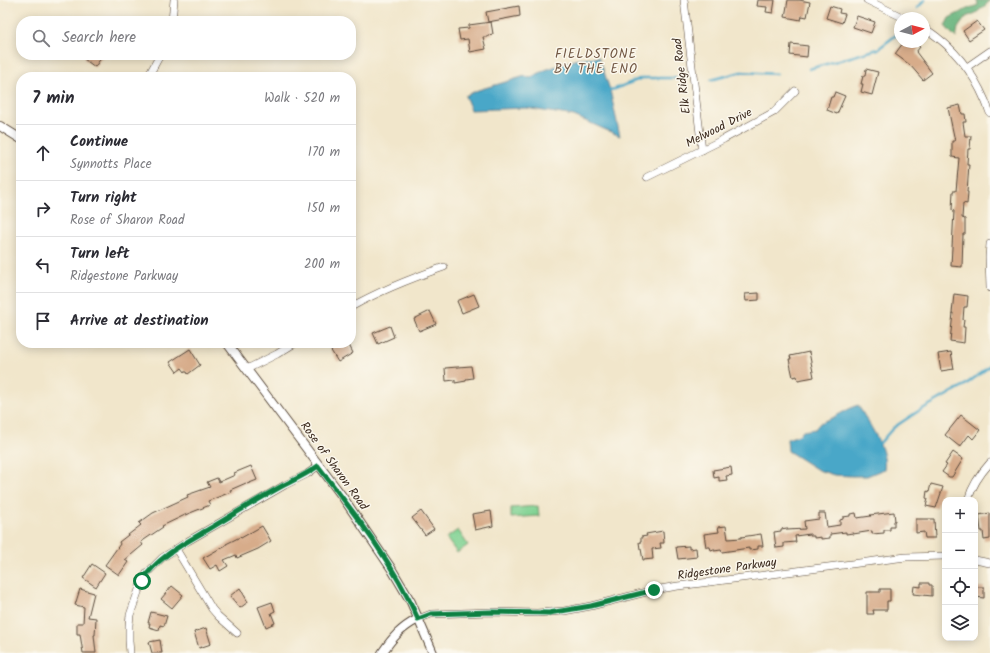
<!DOCTYPE html>
<meta charset="utf-8">
<style>
:root{--surface:#fff;--page:#f2f2f3;--text:#2b2b33;--muted:#7c7c81;--line:#e1e1e2}
body{margin:0;font-family:Kalam,sans-serif;background:var(--page);color:var(--text)}
.controls{position:absolute;right:12px;bottom:12px;display:grid;overflow:hidden;border-radius:8px;box-shadow:0 2px 10px #0003}
.controls button{width:36px;height:36px;display:grid;place-items:center;padding:0;border:0;border-bottom:1px solid var(--line);background:var(--surface);color:var(--text);font:20px sans-serif}
.compass{position:absolute;left:894px;top:12px;width:36px;height:36px;border-radius:50%;background:var(--surface);box-shadow:0 2px 10px #0003;rotate:83deg}
.stop{position:absolute;width:12px;height:12px;margin:-9px;border:3px solid #0b8043;border-radius:50%;background:#fff}
.stop.end{background:#0b8043;border-color:#fff;box-shadow:0 1px 4px #0008}
.list{margin:0;padding:0;list-style:none}
h2{display:flex;justify-content:space-between;align-items:center;height:52px;margin:0;padding:0 16px;font-size:17px}
h2 small{font-size:13px;font-weight:400;color:var(--muted)}
.list li{display:grid;grid-template-columns:26px 1fr auto;gap:12px;align-items:center;box-sizing:border-box;height:56px;padding:0 16px;border-top:1px solid var(--line)}
.list b{display:block;font-size:15px;white-space:nowrap}
.list p{margin:0;font-size:13px;white-space:nowrap;color:var(--muted)}
.list em{font-size:13px;font-style:normal;color:var(--muted)}
.icon{flex:none;width:22px;height:22px;fill:none;stroke:currentColor;stroke-width:2;stroke-linecap:round;stroke-linejoin:round}
.map{position:relative;flex:none;width:990px;height:653px;overflow:hidden}
.search{position:absolute;background:var(--surface);box-shadow:0 2px 10px #0003;left:16px;top:16px;width:340px;height:44px;display:flex;align-items:center;gap:10px;box-sizing:border-box;padding:0 14px;border-radius:16px;color:var(--muted);font-size:15px}
.panel{position:absolute;background:var(--surface);box-shadow:0 2px 10px #0003;left:16px;top:72px;width:340px;height:276px;border-radius:16px}
.map>svg:first-child{display:block}
.green{fill:#80d293;stroke:#5e7e58}
.forest{fill:#68b47d;stroke:#526f4e}
.water{fill:#49a7c8;stroke:#426873}
.lines{fill:none;stroke-linecap:round;stroke-linejoin:round}
.stream{stroke:#49a7c8;stroke-width:2.5}
.building{fill:#d7ac8a}
.minor-casing{stroke:#564638;stroke-width:8}
.tertiary-casing{stroke:#564638;stroke-width:10}
.minor{stroke:#fff;stroke-width:7}
.tertiary{stroke:#fff;stroke-width:8}
.route{stroke:#0b8043;stroke-width:5}
.labels{text-anchor:middle;dominant-baseline:central;stroke-width:3;stroke-linejoin:round;paint-order:stroke}
.street-label{font-size:12px;fill:#3b2a1e;stroke:#fbf7ec}
.neighbourhood-label{font-size:13px;letter-spacing:1px;fill:#725844;stroke:#fbf7ec}
</style>
<div class="map">
<svg width="990" height="653" viewBox="0 0 990 653">
<rect width="100%" height="100%" fill="#fbf7ec"/>
<filter id="ink" filterUnits="userSpaceOnUse"><feTurbulence type="fractalNoise" baseFrequency=".025" numOctaves="2"/><feDisplacementMap in="SourceGraphic" scale="8" xChannelSelector="R" yChannelSelector="G"/><feConvolveMatrix kernelMatrix="1 2 1 2 8 2 1 2 1" color-interpolation-filters="sRGB"/></filter>
<filter id="wash" filterUnits="userSpaceOnUse"><feTurbulence type="fractalNoise" baseFrequency=".012" numOctaves="4" result="noise"/><feDisplacementMap in="SourceGraphic" scale="16" xChannelSelector="R" yChannelSelector="G"/><feGaussianBlur stdDeviation="0.9" result="paint"/><feColorMatrix in="noise" values="0 0 0 0 0 0 0 0 0 0 0 0 0 0 0 0 0 1.4 0 .05"/><feComposite in="paint" operator="in"/></filter>
<g filter="url(#wash)">
<rect width="100%" height="100%" fill="#f1e6cb"/>
<!-- green -->
<g class="green">
<polygon points="538,506 539,516 511,518 511,508"/>
<polygon points="458,530 468,545 457,553 446,538"/>
</g>
<!-- forest -->
<polygon class="forest" points="977,0 990,0 987,4 976,13 966,17 958,28 956,38 945,26 949,18 967,9 978,5"/>
<!-- water -->
<g class="water">
<polygon points="599,57 610,90 620,136 574,116 526,108 471,110 465,96 478,90 509,81 525,76 530,78 545,70 577,59"/>
<path d="M 858,405 C 868,423 888,449 884,469 L 867,476 L 852,476 L 834,475 L 818,470 L 788,451 L 787,439 L 799,435 L 803,431 L 815,429 L 820,423 L 830,419 L 849,409 Z"/>
</g>
<g class="lines">
<!-- stream -->
<g class="stream">
<polyline points="917,8 925,0"/>
<polyline points="809,69 878,49 900,32"/>
<polyline points="711,80 741,72 777,74"/>
<polyline points="609,90 615,89 642,78 676,78"/>
<polyline points="878,444 880,443 893,428 917,412 965,385 990,366"/>
</g>
</g>
<g id="blocks">
<!-- building -->
<g class="building">
<polygon points="758,0 775,0 773,13 766,12 767,7 757,6"/>
<polygon points="788,0 799,0 810,2 807,17 802,16 801,20 785,17"/>
<polygon points="519,6 520,16 488,22 486,12"/>
<polygon points="830,6 840,9 839,13 845,14 842,23 826,18"/>
<polygon points="857,16 875,22 871,33 853,27"/>
<polygon points="977,21 984,30 969,40 963,31"/>
<polygon points="491,22 493,34 488,35 488,37 483,37 486,49 470,52 468,39 460,40 458,29 469,28 469,25"/>
<polygon points="913,42 920,47 916,52 932,73 923,80 910,65 895,54 903,43 909,47"/>
<polygon points="791,44 808,46 807,57 790,55"/>
<polygon points="87,55 103,55 95,67 84,59"/>
<polygon points="866,69 878,72 872,95 861,92 863,84 861,84 863,76 865,76"/>
<polygon points="835,92 845,96 837,114 827,110 831,97 833,97"/>
<polygon points="960,105 962,114 965,114 966,122 963,122 965,136 971,136 970,149 968,149 967,164 969,164 967,192 968,192 967,204 963,203 962,218 965,219 965,234 963,234 962,267 951,266 954,211 952,210 953,191 956,191 959,158 952,157 952,141 955,141 948,108"/>
<polygon points="759,293 759,300 746,301 745,294"/>
<polygon points="474,294 479,306 462,313 457,301"/>
<polygon points="954,294 968,296 967,307 964,307 963,320 964,320 963,327 965,327 964,343 950,341 953,313 952,313"/>
<polygon points="430,311 436,324 419,331 414,319"/>
<polygon points="390,326 394,337 378,344 373,333"/>
<polygon points="341,343 348,343 353,353 338,362 330,349"/>
<polygon points="190,349 200,365 188,374 187,372 185,372 182,368 177,372 170,362"/>
<polygon points="809,352 814,377 798,380 797,376 793,377 789,359 791,359 790,356"/>
<polygon points="951,352 954,369 941,371 938,354"/>
<polygon points="471,366 473,378 466,379 466,381 455,383 455,380 446,381 445,368"/>
<polygon points="961,415 980,430 973,439 969,435 960,447 945,435"/>
<polygon points="953,452 963,459 952,477 949,477 942,472 947,465 945,464"/>
<polygon points="251,466 257,480 247,484 246,483 230,490 231,492 208,501 210,505 185,515 162,526 163,527 141,542 143,545 125,560 128,562 119,575 105,565 120,544 119,542 141,525 139,523 153,513 188,497 187,495 210,487 207,482 217,478 219,482 235,475 234,473"/>
<polygon points="731,467 732,475 726,476 727,480 719,481 719,477 714,478 713,470"/>
<polygon points="931,484 943,487 936,508 926,506 928,499 926,498 927,491 929,492"/>
<polygon points="421,511 434,529 425,535 412,518"/>
<polygon points="491,511 493,526 475,530 472,514"/>
<polygon points="894,512 895,521 894,521 894,527 890,527 890,530 884,530 884,533 872,534 872,531 853,534 853,533 846,534 846,532 830,534 830,538 821,539 821,537 814,538 814,536 810,536 810,534 795,536 796,542 784,543 784,547 776,548 774,532 781,531 781,529 787,528 787,530 805,529 804,521 819,519 819,513 825,513 827,527 840,525 840,520 843,519 843,517 850,516 850,514 856,513 857,518 871,516 870,515"/>
<polygon points="990,513 990,539 984,540 983,531 981,531 979,515"/>
<polygon points="916,519 934,519 935,538 925,538 924,532 916,533"/>
<polygon points="262,526 271,541 258,549 237,558 236,555 224,560 228,566 220,571 217,565 210,569 203,558 226,545 226,544 240,537 241,538"/>
<polygon points="726,526 728,539 741,538 741,537 761,534 763,546 758,546 758,549 749,550 749,548 722,552 721,550 714,551 714,549 711,550 710,547 706,547 704,534 719,532 718,527"/>
<polygon points="663,531 664,543 660,543 661,548 652,549 653,559 643,560 641,549 640,549 639,542 641,542 641,537 647,536 646,534"/>
<polygon points="689,546 689,549 696,548 697,557 678,559 676,547"/>
<polygon points="92,564 105,573 96,587 83,578"/>
<polygon points="921,583 929,583 929,585 932,585 932,596 913,594 914,586 921,587"/>
<polygon points="172,586 183,595 172,608 161,599"/>
<polygon points="975,587 984,587 984,598 975,597"/>
<polygon points="240,588 248,602 240,608 230,596"/>
<polygon points="80,589 94,593 88,617 96,618 95,635 94,635 96,653 83,653 80,634 77,634 77,623 83,623 84,607 75,605"/>
<polygon points="880,589 890,589 890,601 887,601 887,610 873,610 874,614 867,614 867,592 880,592"/>
<polygon points="272,602 275,611 271,613 275,623 266,627 258,607"/>
<polygon points="151,612 167,616 164,626 160,625 159,630 149,627 150,623 148,623"/>
<polygon points="206,628 211,644 199,648 194,632"/>
<polygon points="160,640 162,653 152,653 149,642"/>
</g>
</g>
</g>
<g filter="url(#ink)">
<use href="#blocks" fill-opacity="0" stroke="#564638" stroke-width="1"/>
<g class="lines">
<defs>
<g id="minor">
<polyline points="684,0 702,150"/>
<polyline points="867,0 904,18"/>
<polyline points="172,21 174,0"/>
<path d="M 924,28 C 929,31 933,34 937,37 C 963,57 979,82 990,113"/>
<polyline points="967,67 990,51"/>
<polyline points="148,77 160,55"/>
<polyline points="647,177 724,139 774,112 795,91"/>
<polyline points="990,244 989,257 990,288"/>
<path d="M 351,307 C 381,290 412,278 444,267"/>
<polyline points="247,369 277,354 295,343"/>
<path d="M 968,500 C 972,486 980,474 990,463"/>
<polyline points="176,549 212,609 218,616 237,633"/>
<polyline points="975,560 990,563"/>
<polyline points="418,619 431,614 491,612 537,613 564,611 591,606 654,590 678,586 906,557 945,556"/>
<polyline points="130,653 129,641 129,625 130,615 142,581 147,573 162,558 188,541 285,485 307,474 318,466"/>
</g>
<g id="tertiary">
<polyline points="0,126 21,139"/>
<polyline points="227,343 342,496 391,568 411,602 433,653"/>
<path d="M 382,653 C 393,637 401,628 418,619"/>
</g>
</defs>
<!-- minor casing -->
<use href="#minor" class="minor-casing"/>
<!-- tertiary casing -->
<use href="#tertiary" class="tertiary-casing"/>
<!-- minor -->
<use href="#minor" class="minor"/>
<!-- tertiary -->
<use href="#tertiary" class="tertiary"/>
</g>
</g>
<g class="lines" filter="url(#ink)">
<!-- route -->
<path class="route" d="M 142,581 C 157,557 185,543 209,529 C 234,514 258,499 284,485 C 296,479 307,474 318,466 C 355,514 394,564 418,619 L 431,614 L 491,612 L 549,613 L 591,606 L 654,590"/>
</g>
<g class="labels">
<!-- street labels -->
<g class="street-label">
<text transform="translate(682 76) rotate(-97)">Elk Ridge Road</text>
<text transform="translate(719 128) rotate(-27)">Melwood Drive</text>
<text transform="translate(334 466) rotate(54)">Rose of Sharon Road</text>
<text transform="translate(727 569) rotate(-8)">Ridgestone Parkway</text>
</g>
<!-- neighbourhood labels -->
<g class="neighbourhood-label">
<text x="596" y="54">FIELDSTONE<tspan x="596" dy="15">BY THE ENO</tspan></text>
</g>
</g>
</svg>
<div class="controls">
<button>+</button>
<button>−</button>
<button><svg class="icon" aria-label="locate" viewBox="0 0 24 24"><circle cx="12" cy="12" r="6"/><path d="M12 2v4M12 18v4M2 12h4M18 12h4"/></svg></button>
<button><svg class="icon" aria-label="layers" viewBox="0 0 24 24"><path d="M12 4l9 5-9 5-9-5zM3 14l9 5 9-5"/></svg></button>
</div>
<svg class="compass" viewBox="-18 -18 36 36"><path d="M0-13l5 13h-10z" fill="#e53935"/><path d="M0 13l5-13h-10z" fill="#7c7c81"/></svg>
<div class="stop" style="left:142px;top:581px"></div>
<div class="stop end" style="left:654px;top:590px"></div>
<div class="search"><svg class="icon" aria-label="search" viewBox="0 0 24 24"><circle cx="10" cy="10" r="6"/><path d="M15 15l6 6"/></svg>Search here</div>
<section class="panel">
<h2>7 min<small>Walk · 520 m</small></h2>
<ul class="list">
<li><svg class="icon" aria-label="ahead" viewBox="0 0 24 24"><path d="M12 20V5M6 11l6-6 6 6"/></svg><div><b>Continue</b><p>Synnotts Place</p></div><em>170 m</em></li>
<li><svg class="icon" aria-label="right" viewBox="0 0 24 24"><path d="M7 20v-9h11M14 6l5 5-5 5"/></svg><div><b>Turn right</b><p>Rose of Sharon Road</p></div><em>150 m</em></li>
<li><svg class="icon" aria-label="left" viewBox="0 0 24 24"><path d="M17 20v-9H6M10 6l-5 5 5 5"/></svg><div><b>Turn left</b><p>Ridgestone Parkway</p></div><em>200 m</em></li>
<li><svg class="icon" aria-label="arrive" viewBox="0 0 24 24"><path d="M6 21V4h12l-3 4 3 4H6"/></svg><div><b>Arrive at destination</b></div></li>
</ul>
</section>
</div>
